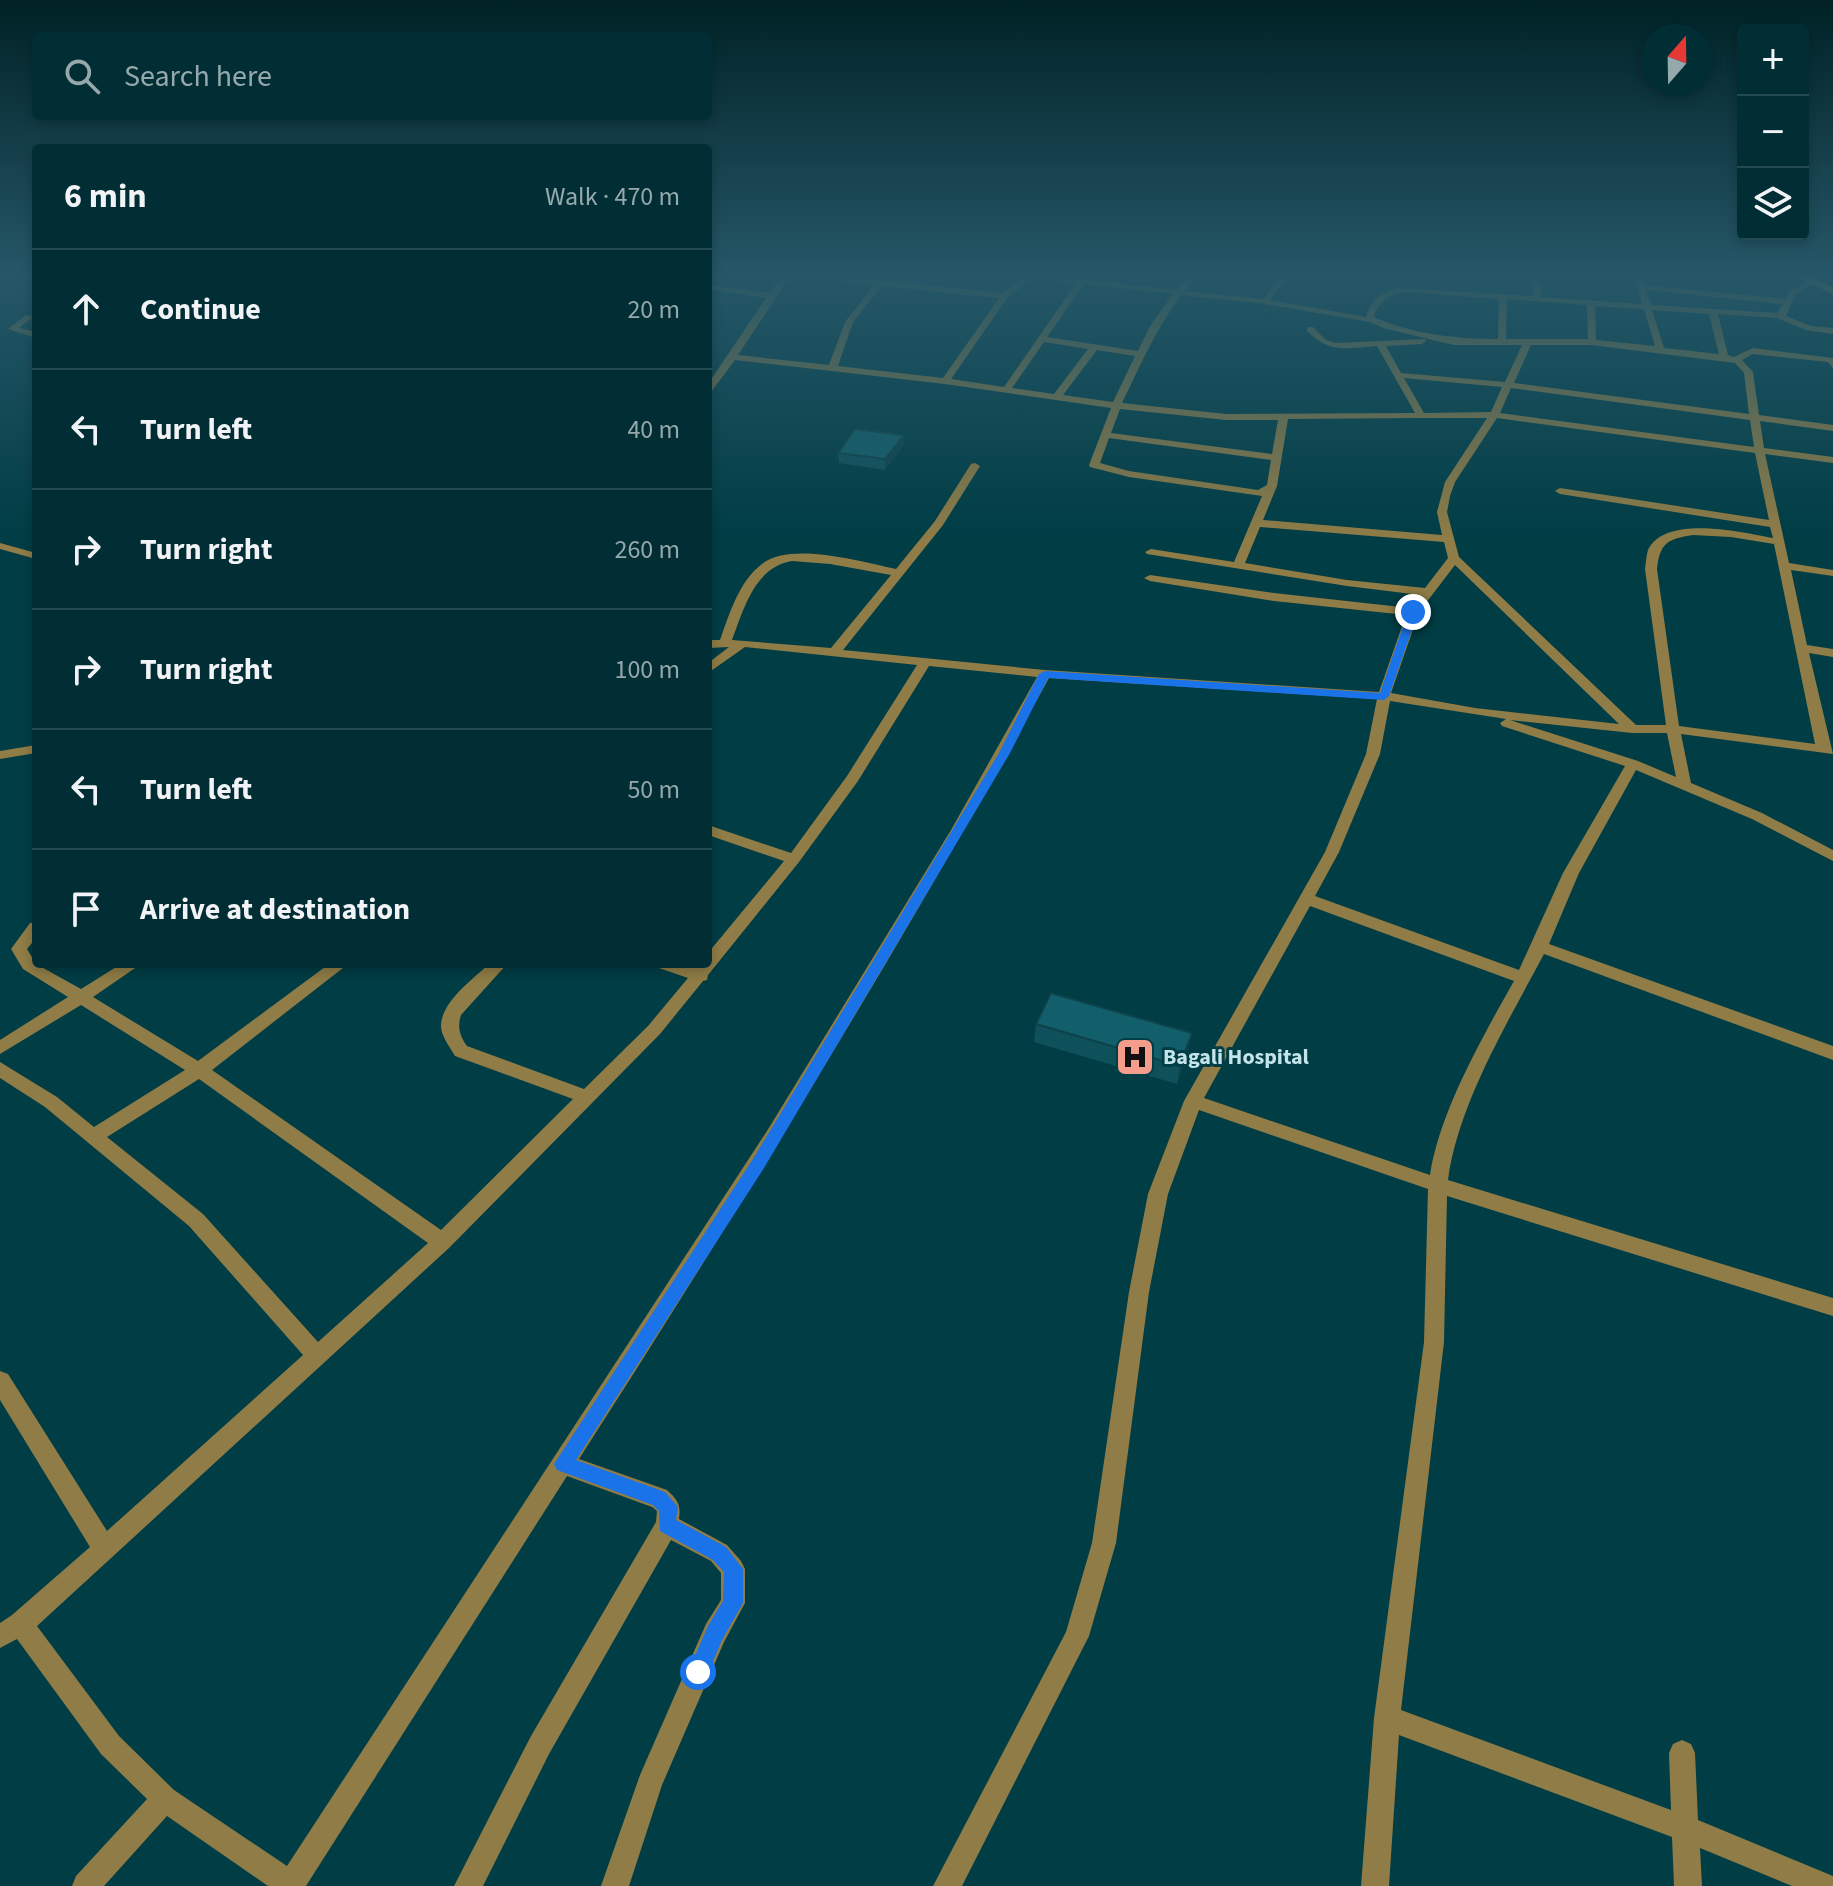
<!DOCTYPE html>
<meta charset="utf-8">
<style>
:root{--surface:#002e34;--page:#0e3a40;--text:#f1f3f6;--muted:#95a8ac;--line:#224a4f}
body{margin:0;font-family:"Source Sans 3",sans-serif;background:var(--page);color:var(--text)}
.controls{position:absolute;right:24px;top:24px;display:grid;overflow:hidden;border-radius:8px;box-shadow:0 4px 12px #0003}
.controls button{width:72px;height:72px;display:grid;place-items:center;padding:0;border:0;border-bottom:2px solid var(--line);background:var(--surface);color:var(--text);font:40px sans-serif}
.compass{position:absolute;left:1641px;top:24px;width:72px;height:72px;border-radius:50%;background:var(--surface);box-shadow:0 4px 12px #0003;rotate:20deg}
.stop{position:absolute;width:24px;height:24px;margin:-18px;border:6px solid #1a73e8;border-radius:50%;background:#fff}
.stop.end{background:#1a73e8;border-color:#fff;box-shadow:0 2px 8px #0008}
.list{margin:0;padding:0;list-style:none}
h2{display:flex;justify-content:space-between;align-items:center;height:104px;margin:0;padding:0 32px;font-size:34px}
h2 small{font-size:26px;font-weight:400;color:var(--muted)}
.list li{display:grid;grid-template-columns:52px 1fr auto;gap:24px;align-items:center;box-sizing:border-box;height:120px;padding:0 32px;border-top:2px solid var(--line)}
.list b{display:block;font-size:30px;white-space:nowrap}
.list em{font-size:26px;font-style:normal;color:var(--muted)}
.icon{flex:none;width:44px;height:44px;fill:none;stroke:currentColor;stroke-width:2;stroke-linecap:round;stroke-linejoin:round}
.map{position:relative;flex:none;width:1833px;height:1886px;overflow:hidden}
.search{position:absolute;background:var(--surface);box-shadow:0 4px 12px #0003;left:32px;top:32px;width:680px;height:88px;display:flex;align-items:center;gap:20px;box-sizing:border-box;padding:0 28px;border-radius:8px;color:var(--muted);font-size:30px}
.panel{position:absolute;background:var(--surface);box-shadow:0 4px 12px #0003;left:32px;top:144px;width:680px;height:824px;border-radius:8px}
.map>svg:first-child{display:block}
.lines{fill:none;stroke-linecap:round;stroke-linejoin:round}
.service{fill:#8f7c46;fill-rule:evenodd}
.minor{fill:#8f7c46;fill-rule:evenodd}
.primary{fill:#e9c246;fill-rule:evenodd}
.wall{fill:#0f515b}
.shaded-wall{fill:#0d424a}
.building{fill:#125e6a;stroke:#0d424a;stroke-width:2}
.route{fill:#1a73e8}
.labels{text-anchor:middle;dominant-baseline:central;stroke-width:6;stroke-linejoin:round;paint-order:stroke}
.poi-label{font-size:22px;font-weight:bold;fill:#c3e4ea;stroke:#003d45;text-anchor:start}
</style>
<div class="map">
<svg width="1833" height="1886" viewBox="0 0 1833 1886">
<rect width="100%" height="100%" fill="#003d45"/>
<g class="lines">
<!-- service -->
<polygon class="service" points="0,543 36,553 36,559 0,549"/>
<!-- minor -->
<g class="minor">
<path d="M 783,275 L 791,275 L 738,355 L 829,365 L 845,322 L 874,285 L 791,275 L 881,280 L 1002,293 L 1026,275 L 1082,279 L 1177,290 L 1188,275 L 1196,275 L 1185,291 L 1263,299 L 1282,275 L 1290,275 L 1270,300 L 1366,317 C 1371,299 1382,291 1400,288 L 1533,296 L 1533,285 L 1525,275 L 1533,275 L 1541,285 L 1541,297 L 1642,304 L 1634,275 L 1642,275 L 1645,285 L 1785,299 L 1788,292 L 1810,280 L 1817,282 L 1795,295 L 1786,316 L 1811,326 L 1833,328 L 1833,334 L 1806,330 L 1777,318 L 1718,314 L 1728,355 L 1734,357 L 1753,348 L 1833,358 L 1833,368 L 1828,362 L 1753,354 L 1742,360 L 1753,372 L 1759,415 L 1833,425 L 1833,431 L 1760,421 L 1764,448 L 1833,457 L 1833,463 L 1765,454 L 1789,563 L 1833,570 L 1833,576 L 1791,570 L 1807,645 L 1833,649 L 1833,657 L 1809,653 L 1833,754 L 1681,734 L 1691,783 L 1762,813 L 1833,850 L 1833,861 L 1752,819 L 1636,770 L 1579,873 L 1549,944 L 1833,1046 L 1833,1060 L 1544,954 C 1508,1022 1458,1104 1448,1180 L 1833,1298 L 1833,1316 L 1447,1196 L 1444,1342 L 1401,1710 L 1671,1810 L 1669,1753 L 1673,1744 L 1682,1740 L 1691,1744 L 1695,1753 L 1698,1820 L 1833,1876 L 1833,1886 L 1792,1886 L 1700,1848 L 1702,1886 L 1674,1886 L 1672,1837 L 1399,1735 L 1389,1886 L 1361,1886 L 1374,1718 L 1424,1342 L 1428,1189 L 1199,1110 L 1168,1194 L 1149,1292 L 1116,1543 L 1089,1636 L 962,1886 L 933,1886 L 1066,1632 L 1092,1543 L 1129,1292 L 1148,1194 L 1184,1101 L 1325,852 L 1366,754 L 1377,699 L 1049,678 C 902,945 743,1203 579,1459 L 667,1490 C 678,1500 681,1505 679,1519 L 727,1545 L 741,1561 L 745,1569 L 745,1603 L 724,1642 L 662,1785 L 629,1886 L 601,1886 L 640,1775 L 706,1624 L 721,1600 L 721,1573 L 711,1561 L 671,1540 L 549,1754 L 483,1886 L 454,1886 L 531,1736 L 656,1522 L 657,1511 L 652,1507 L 567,1476 L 306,1886 L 268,1886 L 167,1816 L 104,1886 L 72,1886 L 76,1876 L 147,1799 L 101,1754 L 17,1639 L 0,1648 L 0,1623 L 12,1615 L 90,1547 L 0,1400 L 0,1371 L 8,1374 L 107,1531 L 303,1355 L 189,1226 L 45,1107 L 0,1078 L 0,1062 L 57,1097 L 94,1127 L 185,1070 L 81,1005 L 0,1054 L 0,1040 L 68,997 L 23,969 L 11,949 L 30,923 L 36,922 L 36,938 L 27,949 L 36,964 L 81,989 L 121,964 L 141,964 L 93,997 L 198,1061 L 329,964 L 348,964 L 212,1070 L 441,1230 L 573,1099 L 455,1056 C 450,1047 441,1036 441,1026 C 441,1002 473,979 489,964 L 507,964 L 461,1015 C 457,1028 460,1036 467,1046 L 584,1089 L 648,1026 L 688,978 L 659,968 L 657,964 L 683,964 L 695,968 L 699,964 L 708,964 L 708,953 L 784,861 L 708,835 L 708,825 L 791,853 L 847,776 L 917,665 L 745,647 L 708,673 L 708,663 L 729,647 L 708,648 L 708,640 L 720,640 C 729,615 739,581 762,564 C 791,541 862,562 896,569 L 935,521 L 971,464 L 975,463 L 980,466 L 943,525 L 843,650 L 1045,670 L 1379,692 L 1406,615 L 1274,601 L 1150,581 L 1144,578 L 1150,575 L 1274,593 L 1410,608 L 1420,595 L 1347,586 L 1147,554 L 1145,552 L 1151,549 L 1234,562 L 1262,496 L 1129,477 L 1090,467 L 1089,465 L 1111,408 L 945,384 L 735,360 L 711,392 L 708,393 L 708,384 L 766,298 L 708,289 L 708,285 L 769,293 ZM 1032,278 L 1076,283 L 1004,387 L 951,379 L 1007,298 ZM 1084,284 L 1173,294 L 1150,326 L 1138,351 L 1047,337 ZM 882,286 L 999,298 L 943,378 L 838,366 L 853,322 ZM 1646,290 L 1783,304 L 1777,313 L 1651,305 ZM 1408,292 L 1499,299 L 1498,339 C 1457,339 1413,334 1376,318 L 1374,315 C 1382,299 1390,294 1408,292 ZM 1181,295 L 1265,304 L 1370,322 L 1383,328 L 1454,345 L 1522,345 L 1505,382 L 1401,373 L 1386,346 L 1422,344 L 1426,341 L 1425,339 L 1336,343 L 1326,340 L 1313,327 L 1307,327 L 1307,331 C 1330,354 1347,348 1377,346 L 1415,413 L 1226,414 L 1122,403 C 1141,364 1155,331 1181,295 ZM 1507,299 L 1587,305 L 1588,339 L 1506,339 ZM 1595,306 L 1644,309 L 1655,346 L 1596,340 ZM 1652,310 L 1709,314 L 1719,354 L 1664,348 ZM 1044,342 L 1088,349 L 1054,394 L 1012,388 ZM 1531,345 L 1592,345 L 1735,363 L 1744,373 L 1749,414 L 1514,383 ZM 1097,350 L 1135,356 L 1113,402 L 1063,395 ZM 1404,378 L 1502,387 L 1491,412 L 1424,413 ZM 1511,388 L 1750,420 L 1754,447 L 1500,413 ZM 1120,409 L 1226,420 L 1278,420 L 1272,454 L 1111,433 ZM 1418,418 L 1487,418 L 1445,482 L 1437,512 L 1442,535 L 1263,520 L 1277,486 L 1288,419 ZM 1497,418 L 1755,453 L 1769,520 L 1560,488 L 1555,491 L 1560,494 L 1770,527 L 1773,538 C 1742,532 1665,514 1648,550 C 1646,556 1646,563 1645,569 L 1666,725 L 1636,725 L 1459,557 L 1447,512 L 1450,496 L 1455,482 ZM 1109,438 L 1271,460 L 1267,485 L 1258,490 L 1129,471 L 1100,463 ZM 1260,527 L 1444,542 L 1448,558 L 1425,588 L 1347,580 L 1245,563 ZM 1693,535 L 1731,537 L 1774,544 L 1815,744 L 1679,726 L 1657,569 C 1660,543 1667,539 1693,535 ZM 792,561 L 830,564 L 891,575 L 831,648 L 732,640 C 744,608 755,567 792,561 ZM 1455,565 L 1619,724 L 1475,708 L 1391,693 L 1419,612 ZM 929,666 L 1037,677 L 951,830 L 767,1131 L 287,1866 L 174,1790 L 119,1736 L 37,1626 L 449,1248 L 660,1034 L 703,981 L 707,980 L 708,975 L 799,862 L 858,781 ZM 1390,701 L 1506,719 L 1500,723 L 1502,726 L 1625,766 L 1563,873 L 1519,970 L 1315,896 L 1339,852 L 1380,754 ZM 1510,720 L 1632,733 L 1667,733 L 1676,777 L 1638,761 ZM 1310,906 L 1514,981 C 1483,1036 1439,1113 1430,1175 L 1204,1098 ZM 199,1079 L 428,1243 L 318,1342 L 203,1214 L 107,1137 Z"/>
<polygon points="26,315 33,317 19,328 36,332 36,338 8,329"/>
<polygon points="36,745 36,753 0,759 0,751"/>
</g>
<!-- primary -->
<polygon class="primary" points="1793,275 1807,275 1833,287 1833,294"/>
</g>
<!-- wall -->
<g class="wall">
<polygon points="904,445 885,470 839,463 838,453"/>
<polygon points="1036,1024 1192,1033 1188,1051 1177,1084 1034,1042"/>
</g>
<!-- shaded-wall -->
<g class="shaded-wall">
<polygon points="904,435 904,445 885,470 885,459"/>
<polygon points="1192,1033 1188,1051 1177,1084 1180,1066"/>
</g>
<!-- building -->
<g class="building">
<polygon points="855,429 904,435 885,459 838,453"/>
<polygon points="1051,993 1192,1033 1180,1066 1036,1024"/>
</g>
<!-- sky -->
<linearGradient id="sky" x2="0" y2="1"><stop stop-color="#002226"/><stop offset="0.51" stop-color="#265768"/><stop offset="1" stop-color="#265768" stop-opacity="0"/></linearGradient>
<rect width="1833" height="539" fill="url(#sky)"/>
<!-- route -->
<polygon class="route" points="1413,609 1418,612 1389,696 1384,700 1048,678 1010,753 764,1168 576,1460 665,1492 678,1507 676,1520 726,1547 743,1569 743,1603 722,1640 705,1680 698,1682 691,1680 688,1672 708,1626 723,1601 724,1572 713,1560 660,1531 659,1511 653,1505 557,1470 554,1464 753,1159 999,753 1039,674 1045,671 1380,693 1408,612"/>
<!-- icons -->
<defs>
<symbol id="hospital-square" viewBox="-11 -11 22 22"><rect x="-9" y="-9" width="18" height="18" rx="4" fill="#f49d8d" stroke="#003d45"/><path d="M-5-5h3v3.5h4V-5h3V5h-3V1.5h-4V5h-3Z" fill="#111"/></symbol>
</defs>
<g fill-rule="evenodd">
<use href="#hospital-square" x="1113" y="1035" width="44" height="44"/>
</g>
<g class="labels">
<!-- poi labels -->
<g class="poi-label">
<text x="1163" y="1057">Bagali Hospital</text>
</g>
</g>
</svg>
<div class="controls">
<button>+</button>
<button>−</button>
<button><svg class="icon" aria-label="layers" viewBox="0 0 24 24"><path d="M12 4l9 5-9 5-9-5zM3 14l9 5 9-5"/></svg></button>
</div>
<svg class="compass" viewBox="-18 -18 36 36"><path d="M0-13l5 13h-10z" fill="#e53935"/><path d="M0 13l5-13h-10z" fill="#95a8ac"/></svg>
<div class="stop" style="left:698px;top:1672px"></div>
<div class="stop end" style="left:1413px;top:612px"></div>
<div class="search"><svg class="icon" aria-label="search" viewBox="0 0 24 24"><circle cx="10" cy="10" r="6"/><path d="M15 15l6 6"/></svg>Search here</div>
<section class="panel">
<h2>6 min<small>Walk · 470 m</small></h2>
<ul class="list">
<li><svg class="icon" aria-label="ahead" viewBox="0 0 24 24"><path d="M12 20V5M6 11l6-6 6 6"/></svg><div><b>Continue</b></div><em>20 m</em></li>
<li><svg class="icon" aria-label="left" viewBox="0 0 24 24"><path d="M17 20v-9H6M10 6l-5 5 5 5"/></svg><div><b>Turn left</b></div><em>40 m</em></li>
<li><svg class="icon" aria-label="right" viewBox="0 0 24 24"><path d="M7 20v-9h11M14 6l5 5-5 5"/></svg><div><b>Turn right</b></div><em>260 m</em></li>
<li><svg class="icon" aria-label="right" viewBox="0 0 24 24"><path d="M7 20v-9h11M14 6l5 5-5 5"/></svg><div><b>Turn right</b></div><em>100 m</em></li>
<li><svg class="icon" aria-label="left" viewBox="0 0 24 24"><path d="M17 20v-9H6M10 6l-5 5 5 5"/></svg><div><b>Turn left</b></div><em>50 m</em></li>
<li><svg class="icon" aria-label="arrive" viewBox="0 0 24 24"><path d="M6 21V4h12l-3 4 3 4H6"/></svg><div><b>Arrive at destination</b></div></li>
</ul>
</section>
</div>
